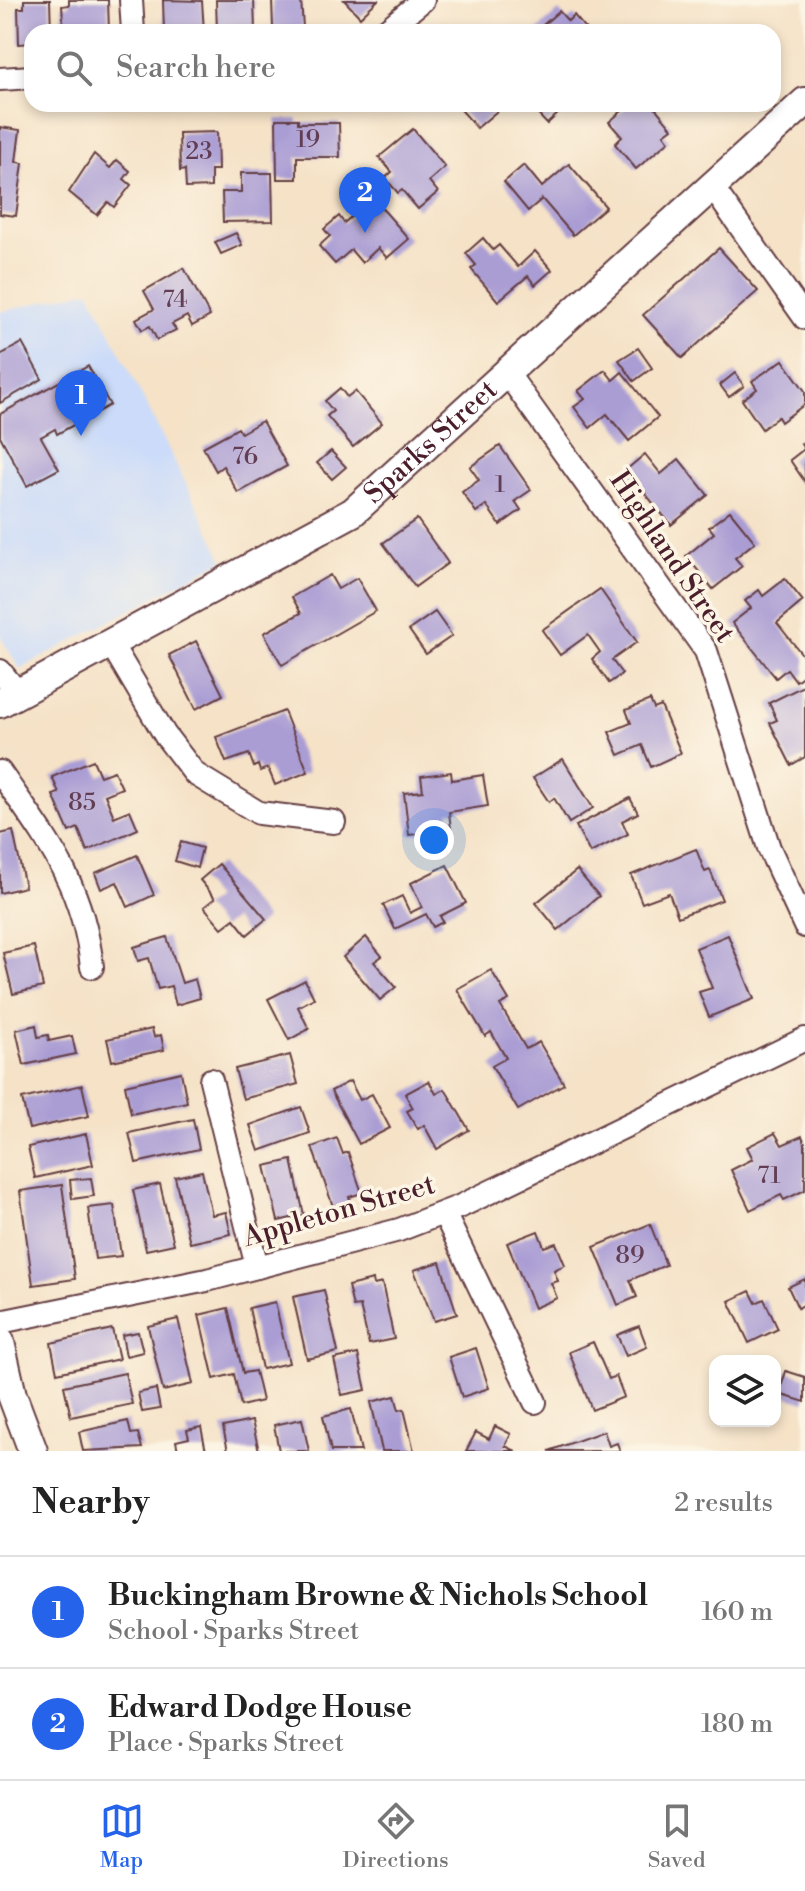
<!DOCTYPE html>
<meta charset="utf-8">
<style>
:root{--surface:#fff;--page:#f6f6f6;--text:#222;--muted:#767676;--line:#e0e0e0;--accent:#2563eb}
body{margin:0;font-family:"Libre Bodoni",serif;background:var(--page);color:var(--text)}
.controls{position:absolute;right:24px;bottom:24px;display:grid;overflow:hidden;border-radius:16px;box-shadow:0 4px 12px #0003}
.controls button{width:72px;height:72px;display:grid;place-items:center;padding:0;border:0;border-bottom:2px solid var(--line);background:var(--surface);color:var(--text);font:40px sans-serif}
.you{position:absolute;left:434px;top:840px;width:28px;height:28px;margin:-20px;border:6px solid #fff;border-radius:50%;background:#1a73e8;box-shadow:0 0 0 12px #1a73e833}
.badge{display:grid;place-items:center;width:52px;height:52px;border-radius:50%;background:var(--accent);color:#fff;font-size:26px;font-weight:700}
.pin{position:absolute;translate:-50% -66px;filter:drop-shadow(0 2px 4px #0008)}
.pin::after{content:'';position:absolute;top:42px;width:28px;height:24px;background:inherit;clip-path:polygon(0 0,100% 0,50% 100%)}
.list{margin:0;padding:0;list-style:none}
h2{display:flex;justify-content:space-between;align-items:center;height:104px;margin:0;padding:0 32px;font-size:34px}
h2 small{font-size:26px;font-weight:400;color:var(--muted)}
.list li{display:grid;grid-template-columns:52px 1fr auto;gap:24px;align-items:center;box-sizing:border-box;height:112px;padding:0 32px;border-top:2px solid var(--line)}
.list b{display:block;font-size:30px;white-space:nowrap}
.list p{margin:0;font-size:26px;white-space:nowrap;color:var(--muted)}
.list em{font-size:26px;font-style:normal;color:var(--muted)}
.icon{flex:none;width:44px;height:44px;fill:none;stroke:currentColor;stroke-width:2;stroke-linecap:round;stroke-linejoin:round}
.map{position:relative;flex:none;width:805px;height:1451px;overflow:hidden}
.search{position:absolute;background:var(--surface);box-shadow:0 4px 12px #0003;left:24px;right:24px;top:24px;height:88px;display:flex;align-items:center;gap:20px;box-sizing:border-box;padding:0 28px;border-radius:24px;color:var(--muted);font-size:30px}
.sheet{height:328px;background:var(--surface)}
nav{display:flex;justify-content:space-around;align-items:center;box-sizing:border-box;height:112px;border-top:2px solid var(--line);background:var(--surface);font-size:22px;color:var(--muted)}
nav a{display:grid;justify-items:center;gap:4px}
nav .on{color:var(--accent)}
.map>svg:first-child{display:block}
.built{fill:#cbdbf9}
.building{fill:#aa9dd4}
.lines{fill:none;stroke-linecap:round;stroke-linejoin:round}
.minor-casing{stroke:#643c42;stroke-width:26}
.tertiary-casing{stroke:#643c42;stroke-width:32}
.minor{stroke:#fff;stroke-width:22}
.tertiary{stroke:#fff;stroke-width:28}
.labels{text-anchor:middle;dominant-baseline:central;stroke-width:7;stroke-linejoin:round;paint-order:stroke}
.number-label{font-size:24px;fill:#623e55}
.street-label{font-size:28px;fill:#4a1f2b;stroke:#fcf5e5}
</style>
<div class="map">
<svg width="805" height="1451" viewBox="0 0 805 1451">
<rect width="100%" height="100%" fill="#fcf5e5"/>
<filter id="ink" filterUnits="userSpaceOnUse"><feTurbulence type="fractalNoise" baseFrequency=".0125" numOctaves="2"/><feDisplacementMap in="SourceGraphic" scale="16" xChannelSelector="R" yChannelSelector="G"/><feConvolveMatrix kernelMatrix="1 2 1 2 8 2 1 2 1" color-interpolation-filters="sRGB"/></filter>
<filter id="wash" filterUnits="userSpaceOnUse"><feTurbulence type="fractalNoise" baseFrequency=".006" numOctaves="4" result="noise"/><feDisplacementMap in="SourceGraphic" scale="32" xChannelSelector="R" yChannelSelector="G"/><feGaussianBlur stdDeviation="1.8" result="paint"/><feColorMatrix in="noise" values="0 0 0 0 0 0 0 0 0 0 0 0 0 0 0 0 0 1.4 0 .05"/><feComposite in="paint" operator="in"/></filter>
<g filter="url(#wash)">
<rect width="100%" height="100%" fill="#f5e2c7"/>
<!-- built -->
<polygon class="built" points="89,290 224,560 20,669 0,636 0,312"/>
<g id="blocks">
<!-- building -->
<g class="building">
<polygon points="24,0 50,0 51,32 32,32 32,43 19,44 18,8 24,8"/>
<polygon points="69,0 108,0 109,32 64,31 62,6 69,5"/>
<polygon points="163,0 202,1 204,32 164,32"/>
<polygon points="216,0 254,0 255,30 217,31"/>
<polygon points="272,0 301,0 303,27 273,28"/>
<polygon points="344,0 378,0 360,17"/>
<polygon points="559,11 568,21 574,15 588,32 535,32"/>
<polygon points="456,104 501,104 503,106 477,128"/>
<polygon points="534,104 558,104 563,109 547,124 531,107"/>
<polygon points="630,104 652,104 672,128 664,134 669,141 636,169 615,144 622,137 609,122"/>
<polygon points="276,119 298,119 298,123 339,123 340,157 297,157 297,179 277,179"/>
<polygon points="0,127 20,130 16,162 23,163 16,216 0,214"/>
<polygon points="413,129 445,167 429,181 438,192 418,209 402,190 398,193 385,178 392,172 379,157"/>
<polygon points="217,132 218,170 211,170 211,187 186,188 185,170 180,171 179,133"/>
<polygon points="94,154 110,168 117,160 130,171 124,179 131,185 114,207 108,202 97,215 69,192"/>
<polygon points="569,164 606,207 573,235 542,199 528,211 504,182 524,165 542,187"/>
<polygon points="241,173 272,173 273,221 223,222 222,192 241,192"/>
<polygon points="373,198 409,239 387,258 378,248 362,263 351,250 335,264 319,246 330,236 324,229 339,216 344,223"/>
<polygon points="236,233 242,245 221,254 215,242"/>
<polygon points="483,238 493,250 499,245 518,267 535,251 552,270 535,285 528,276 498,301 471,269 476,265 466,253"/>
<polygon points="719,248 758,291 682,358 643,315"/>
<polygon points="184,268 210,316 192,326 187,316 172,324 176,330 157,340 150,326 142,330 136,319 154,309 144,291"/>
<polygon points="22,343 42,379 0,403 0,355"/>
<polygon points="638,348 652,368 634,381 619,360"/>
<polygon points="783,360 805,391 805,404 781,422 778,417 762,429 742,400 757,389 752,381"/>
<polygon points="88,366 110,405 57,434 55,429 41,437 59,469 27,486 0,436 0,414"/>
<polygon points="605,370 613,380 622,372 658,417 629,441 607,414 590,428 574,407 585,399 578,391"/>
<polygon points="735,373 744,386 729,397 720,385"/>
<polygon points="340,388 347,397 355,391 382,423 353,447 327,416 333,411 325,401"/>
<polygon points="262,421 287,466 238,493 223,466 216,471 203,447 238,428 241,433"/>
<polygon points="805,441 805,482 790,460 804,449 801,444"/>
<polygon points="500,446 531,490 515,501 521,510 500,525 486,505 476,512 462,492 479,480 470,467"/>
<polygon points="331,451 346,467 332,479 317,463"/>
<polygon points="645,454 661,474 679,459 708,495 671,525 626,470"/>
<polygon points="730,511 755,542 735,558 742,566 713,589 686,556 714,533 709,527"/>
<polygon points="417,519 448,563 415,587 383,543"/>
<polygon points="330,575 338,589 357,578 376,611 282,665 264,633 301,613 292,597"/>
<polygon points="785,579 803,601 777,623 805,658 805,674 796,681 787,669 776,678 732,623 751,608 745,601 759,590 763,596"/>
<polygon points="600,589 637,642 612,660 622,674 609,683 592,659 600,652 588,635 560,655 542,630"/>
<polygon points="435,612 452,636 426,654 409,630"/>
<polygon points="196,641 223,695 196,709 169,655"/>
<polygon points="805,685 805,757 791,765 770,723 777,720 769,703"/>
<polygon points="650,700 654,709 661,706 681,753 651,767 642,745 619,755 609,732 631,723 626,710"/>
<polygon points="284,711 308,772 275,785 268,768 260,771 258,765 254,767 249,754 226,762 216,737"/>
<polygon points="563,759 593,808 569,823 554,798 549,802 533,778"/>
<polygon points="93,760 100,776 114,771 122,788 105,795 114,817 130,810 138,829 87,851 78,828 69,832 53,795 59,793 52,777"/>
<polygon points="451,772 452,780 483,775 488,806 449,812 451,829 409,835 404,793 423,791 421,776"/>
<polygon points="630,798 638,813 622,821 628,834 590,853 576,826"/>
<polygon points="13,831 25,887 0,893 0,834"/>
<polygon points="181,842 202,848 197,868 175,861"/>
<polygon points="696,849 705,872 710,870 722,900 678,917 669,893 642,903 631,875"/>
<polygon points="137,855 154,895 128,907 117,882 101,889 95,873"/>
<polygon points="219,864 266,919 247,935 234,919 222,928 204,907 215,898 200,880"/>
<polygon points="447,865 466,903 440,916 443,922 433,927 426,914 395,929 383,905 402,896 410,913 422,907 411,883"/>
<polygon points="577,870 599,896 558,930 536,903"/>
<polygon points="728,935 754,999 709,1017 699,992 712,988 696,948"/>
<polygon points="167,937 182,983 195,979 200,998 176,1005 171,986 158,989 149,958 138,961 134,947"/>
<polygon points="366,937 382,956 374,962 396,987 380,1000 343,957"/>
<polygon points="34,946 43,987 13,994 3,953"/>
<polygon points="491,970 509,1000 500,1005 526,1049 539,1042 564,1084 518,1110 492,1066 506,1058 491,1032 485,1036 457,989"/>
<polygon points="305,980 314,998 298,1007 309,1029 289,1040 268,999"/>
<polygon points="36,1025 38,1037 48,1035 49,1041 72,1036 76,1054 24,1065 16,1030"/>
<polygon points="152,1029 154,1037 161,1035 164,1050 112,1061 107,1039"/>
<polygon points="290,1055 298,1084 243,1099 235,1069"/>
<polygon points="181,1072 187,1102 131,1114 125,1085"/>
<polygon points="350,1081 360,1100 372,1094 390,1128 359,1144 331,1091"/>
<polygon points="429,1081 436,1094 445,1089 469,1130 437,1149 424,1125 418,1129 407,1111 413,1108 405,1094"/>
<polygon points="82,1085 89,1116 29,1129 22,1099"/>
<polygon points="301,1107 310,1133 259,1151 250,1125"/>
<polygon points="193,1119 199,1149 136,1163 129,1133"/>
<polygon points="775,1133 782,1145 802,1136 805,1143 805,1190 784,1200 781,1195 750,1210 731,1170 753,1159 747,1147"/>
<polygon points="86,1134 93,1165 35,1178 28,1147"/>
<polygon points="337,1138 343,1154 348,1152 362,1193 349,1197 351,1203 334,1209 312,1147"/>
<polygon points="292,1160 304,1215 278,1221 265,1166"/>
<polygon points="202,1171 212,1215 226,1212 231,1234 190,1243 175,1177"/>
<polygon points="91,1178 94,1196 72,1199 70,1180"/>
<polygon points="160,1184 174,1244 146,1250 133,1190"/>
<polygon points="62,1185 75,1279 33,1285 20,1191"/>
<polygon points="114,1205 121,1256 95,1259 88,1208"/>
<polygon points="650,1224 666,1265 630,1280 637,1297 618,1305 594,1247"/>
<polygon points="538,1231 544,1247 556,1243 565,1265 554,1270 558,1281 551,1283 557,1298 534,1308 507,1243"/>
<polygon points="440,1262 457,1314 434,1321 414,1270"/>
<polygon points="805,1279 805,1304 798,1308 788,1287"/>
<polygon points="373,1280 374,1285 382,1283 394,1339 369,1344 360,1306 353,1307 348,1286"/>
<polygon points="324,1290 338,1352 307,1359 293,1297"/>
<polygon points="750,1291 756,1303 764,1299 778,1329 749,1343 729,1301"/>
<polygon points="275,1302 289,1363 262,1369 249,1308"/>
<polygon points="228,1308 243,1373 255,1371 262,1401 241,1406 234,1374 214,1379 199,1315"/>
<polygon points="178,1319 193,1384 163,1391 148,1326"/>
<polygon points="639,1326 647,1347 626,1356 617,1335"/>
<polygon points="112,1329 119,1359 57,1373 51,1343"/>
<polygon points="138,1332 143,1352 126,1356 122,1335"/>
<polygon points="593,1342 609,1379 616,1376 624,1397 592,1410 569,1352"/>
<polygon points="476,1348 489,1388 462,1397 449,1357"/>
<polygon points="358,1354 366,1390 342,1395 334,1359"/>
<polygon points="786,1371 805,1377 805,1402 779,1394"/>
<polygon points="125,1373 132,1404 71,1417 64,1386"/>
<polygon points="156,1389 160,1409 142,1412 138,1393"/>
<polygon points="395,1396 399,1410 404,1409 414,1451 382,1451 371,1402"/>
<polygon points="351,1409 361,1451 331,1451 323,1416"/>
<polygon points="302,1419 309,1451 279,1451 274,1425"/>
<polygon points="128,1421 131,1434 138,1433 142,1448 83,1451 79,1432"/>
<polygon points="252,1421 259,1451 228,1451 223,1427"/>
<polygon points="495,1426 511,1434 505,1446 516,1451 466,1451 476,1432 489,1439"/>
<polygon points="201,1427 206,1451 178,1451 176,1441 189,1438 187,1430"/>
<polygon points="604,1431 609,1446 617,1443 620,1451 549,1451"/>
</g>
</g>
</g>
<g filter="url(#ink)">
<use href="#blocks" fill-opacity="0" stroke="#643c42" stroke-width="2"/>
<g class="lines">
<defs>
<g id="minor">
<polyline points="131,0 133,32"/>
<polyline points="384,32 423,0"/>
<polyline points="0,79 32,77"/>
<polyline points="713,188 805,318"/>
<polyline points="507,373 706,651 769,848 805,926"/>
<polyline points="110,642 165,735 195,774 259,813 334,822"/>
<polyline points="0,671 18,693"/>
<path d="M 0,772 C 46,839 83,883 92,967"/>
<polyline points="211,1080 257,1267"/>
<polyline points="444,1213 535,1402"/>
<polyline points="0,1322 207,1280 399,1230 461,1206 805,1039"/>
</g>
<g id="tertiary">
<path id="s1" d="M 0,703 L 353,512 L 805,102"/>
<polyline points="0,1342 12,1395 33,1451"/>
</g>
</defs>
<!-- minor casing -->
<use href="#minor" class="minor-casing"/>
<!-- tertiary casing -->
<use href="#tertiary" class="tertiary-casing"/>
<!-- minor -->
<use href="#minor" class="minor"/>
<!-- tertiary -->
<use href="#tertiary" class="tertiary"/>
</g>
</g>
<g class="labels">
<!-- number labels -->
<g class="number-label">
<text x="308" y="140">19</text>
<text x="199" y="152">23</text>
<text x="175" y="300">74</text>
<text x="245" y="457">76</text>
<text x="500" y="485">1</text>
<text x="82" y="803">85</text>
<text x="769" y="1176">71</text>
<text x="630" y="1256">89</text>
</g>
<!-- street labels -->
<g class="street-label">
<text stroke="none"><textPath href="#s1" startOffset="506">Sparks Street</textPath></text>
<text transform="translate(672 557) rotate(56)">Highland Street</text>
<text transform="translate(339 1211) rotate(-16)">Appleton Street</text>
</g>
</g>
</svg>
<div class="controls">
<button><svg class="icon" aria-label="layers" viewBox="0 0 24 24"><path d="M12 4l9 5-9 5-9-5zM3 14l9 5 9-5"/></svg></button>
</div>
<div class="you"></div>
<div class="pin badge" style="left:81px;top:436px">1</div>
<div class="pin badge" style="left:365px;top:233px">2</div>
<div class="search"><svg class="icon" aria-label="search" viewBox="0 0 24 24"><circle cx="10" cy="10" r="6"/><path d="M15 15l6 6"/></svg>Search here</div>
</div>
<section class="sheet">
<h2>Nearby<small>2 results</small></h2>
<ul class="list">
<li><span class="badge">1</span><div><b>Buckingham Browne &amp; Nichols School</b><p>School · Sparks Street</p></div><em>160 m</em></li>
<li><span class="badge">2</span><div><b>Edward Dodge House</b><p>Place · Sparks Street</p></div><em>180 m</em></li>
</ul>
</section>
<nav>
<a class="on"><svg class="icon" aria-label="map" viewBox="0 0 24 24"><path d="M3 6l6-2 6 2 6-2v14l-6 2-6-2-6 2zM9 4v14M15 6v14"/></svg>Map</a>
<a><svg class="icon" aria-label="directions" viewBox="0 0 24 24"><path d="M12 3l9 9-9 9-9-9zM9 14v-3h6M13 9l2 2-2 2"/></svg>Directions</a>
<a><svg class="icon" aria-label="saved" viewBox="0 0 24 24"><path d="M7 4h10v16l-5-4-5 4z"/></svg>Saved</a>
</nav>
